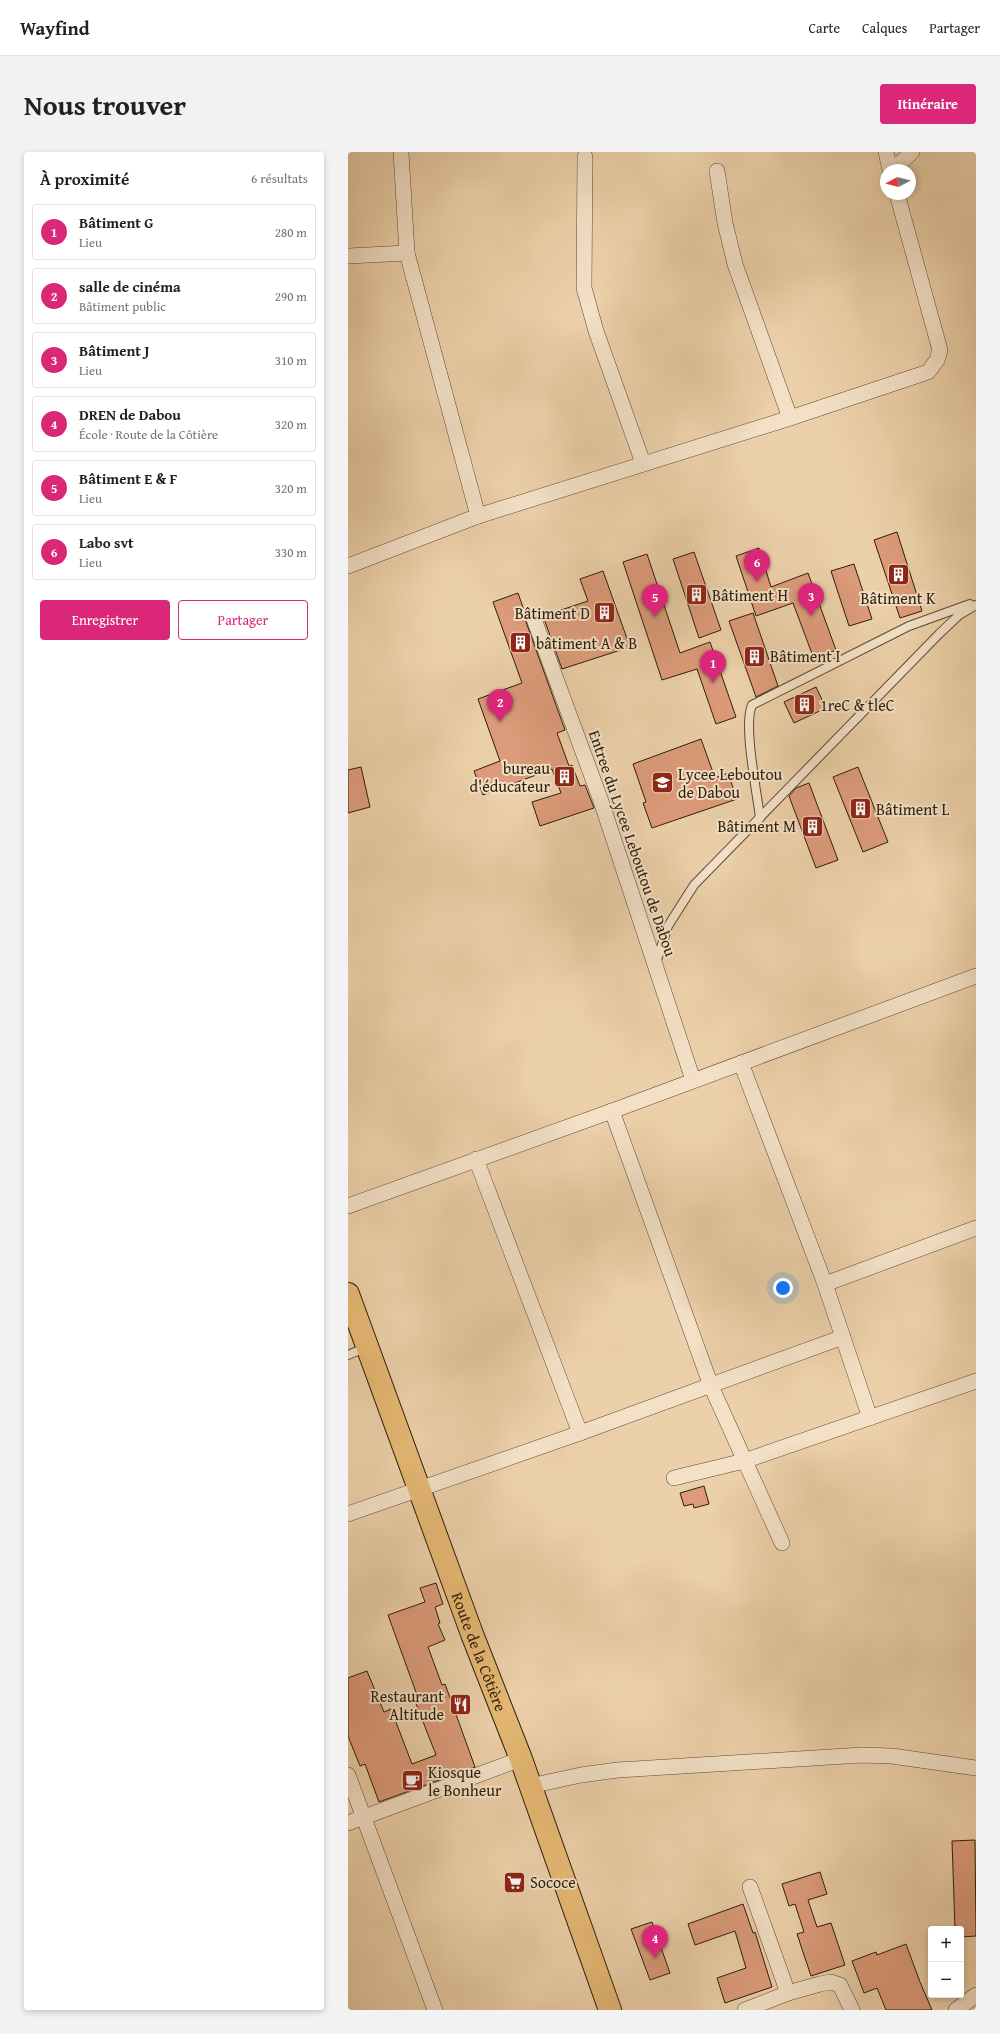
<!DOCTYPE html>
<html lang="fr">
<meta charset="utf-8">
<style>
:root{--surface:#fff;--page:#f2f2f2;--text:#202124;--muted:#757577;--line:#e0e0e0;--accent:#db2777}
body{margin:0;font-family:"Gentium Book Plus",serif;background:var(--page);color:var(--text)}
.controls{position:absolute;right:12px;bottom:12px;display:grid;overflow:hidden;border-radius:4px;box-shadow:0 2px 6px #0003}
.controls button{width:36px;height:36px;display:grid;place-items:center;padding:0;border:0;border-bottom:1px solid var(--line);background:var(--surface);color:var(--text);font:20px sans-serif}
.compass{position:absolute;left:532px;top:12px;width:36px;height:36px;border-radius:50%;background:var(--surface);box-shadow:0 2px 6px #0003;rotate:263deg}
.you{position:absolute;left:435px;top:1136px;width:14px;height:14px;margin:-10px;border:3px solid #fff;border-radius:50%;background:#1a73e8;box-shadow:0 0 0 6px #1a73e833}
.badge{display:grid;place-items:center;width:26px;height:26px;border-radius:50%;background:var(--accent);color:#fff;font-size:13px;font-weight:700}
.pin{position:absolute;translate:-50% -33px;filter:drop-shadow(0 1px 2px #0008)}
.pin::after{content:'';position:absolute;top:21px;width:14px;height:12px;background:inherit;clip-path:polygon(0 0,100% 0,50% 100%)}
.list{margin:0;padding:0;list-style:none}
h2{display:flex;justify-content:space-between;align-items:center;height:52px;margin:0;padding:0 16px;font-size:17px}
h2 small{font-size:13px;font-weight:400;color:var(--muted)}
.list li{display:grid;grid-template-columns:26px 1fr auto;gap:12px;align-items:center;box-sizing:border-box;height:56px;margin:0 8px 8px;padding:0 8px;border:1px solid var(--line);border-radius:4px}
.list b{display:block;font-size:15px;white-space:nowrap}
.list p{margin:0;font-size:13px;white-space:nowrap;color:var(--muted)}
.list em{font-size:13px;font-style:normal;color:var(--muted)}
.actions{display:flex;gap:8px;padding:12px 16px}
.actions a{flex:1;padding:9px 0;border:1px solid var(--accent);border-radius:4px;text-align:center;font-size:14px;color:var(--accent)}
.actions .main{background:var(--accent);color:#fff}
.map{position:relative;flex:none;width:628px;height:1858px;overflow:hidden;border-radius:4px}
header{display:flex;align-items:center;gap:24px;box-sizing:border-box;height:56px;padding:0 20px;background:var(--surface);border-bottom:1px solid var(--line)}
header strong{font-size:19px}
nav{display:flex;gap:22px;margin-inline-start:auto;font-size:14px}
.intro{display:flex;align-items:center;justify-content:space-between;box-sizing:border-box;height:96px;padding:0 24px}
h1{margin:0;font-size:28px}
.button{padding:10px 18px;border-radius:4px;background:var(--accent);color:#fff;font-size:14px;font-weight:700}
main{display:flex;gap:24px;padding:0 24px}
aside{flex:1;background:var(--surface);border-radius:4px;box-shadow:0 2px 6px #0003}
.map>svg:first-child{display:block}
.building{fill:#dc9b7a;stroke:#2d1e09}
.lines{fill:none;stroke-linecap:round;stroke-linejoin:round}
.service-casing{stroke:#5d4a31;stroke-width:10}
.minor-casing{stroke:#5d4a31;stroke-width:16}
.primary-casing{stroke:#2d1e09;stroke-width:24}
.service{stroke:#f3e0c7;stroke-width:8}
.minor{stroke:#f3e0c7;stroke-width:15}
.primary{stroke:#e6b874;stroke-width:22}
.labels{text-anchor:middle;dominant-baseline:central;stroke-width:4;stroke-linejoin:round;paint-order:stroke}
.poi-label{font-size:16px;fill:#2d1e09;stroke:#f3e0c7;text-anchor:start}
.street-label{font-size:16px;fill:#2d1e09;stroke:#f3e0c7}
</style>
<header>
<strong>Wayfind</strong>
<nav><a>Carte</a><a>Calques</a><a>Partager</a></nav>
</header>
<div class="intro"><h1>Nous trouver</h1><a class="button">Itinéraire</a></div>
<main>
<aside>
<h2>À proximité<small>6 résultats</small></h2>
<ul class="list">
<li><span class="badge">1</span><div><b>Bâtiment G</b><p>Lieu</p></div><em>280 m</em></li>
<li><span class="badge">2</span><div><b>salle de cinéma</b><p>Bâtiment public</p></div><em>290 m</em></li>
<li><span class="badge">3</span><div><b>Bâtiment J</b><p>Lieu</p></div><em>310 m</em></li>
<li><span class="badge">4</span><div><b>DREN de Dabou</b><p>École · Route de la Côtière</p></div><em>320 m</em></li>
<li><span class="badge">5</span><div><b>Bâtiment E &amp; F</b><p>Lieu</p></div><em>320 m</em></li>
<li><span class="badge">6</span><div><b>Labo svt</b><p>Lieu</p></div><em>330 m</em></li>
</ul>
<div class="actions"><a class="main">Enregistrer</a><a>Partager</a></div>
</aside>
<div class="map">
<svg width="628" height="1858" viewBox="0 0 628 1858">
<rect width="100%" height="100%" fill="#ecd0a9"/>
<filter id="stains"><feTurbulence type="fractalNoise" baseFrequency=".005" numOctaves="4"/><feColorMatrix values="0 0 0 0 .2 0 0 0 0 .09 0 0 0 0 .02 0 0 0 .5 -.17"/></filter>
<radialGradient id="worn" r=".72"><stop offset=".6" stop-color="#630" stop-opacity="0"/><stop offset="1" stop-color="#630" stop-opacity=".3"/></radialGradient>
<!-- building -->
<g class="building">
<polygon points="549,380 574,459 552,466 526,388"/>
<polygon points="411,396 423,435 460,421 488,498 466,507 445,451 408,464 388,404"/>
<polygon points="346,400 373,478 351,486 325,407"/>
<polygon points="299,402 332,501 362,490 388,565 368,572 349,517 314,528 275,410"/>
<polygon points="506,412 524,467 501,474 483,419"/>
<polygon points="255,419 282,495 214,517 195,464 240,449 232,427"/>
<polygon points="170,441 178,464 178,470 217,578 209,581 221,614 224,613 232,634 237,633 246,656 192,674 184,650 213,641 204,617 135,643 126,619 152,609 130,547 174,531 145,450"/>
<polygon points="405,461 430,534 408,545 381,469"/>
<polygon points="468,535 478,556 446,571 436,550"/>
<polygon points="353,587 367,626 380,621 389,647 304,676 295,651 298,650 285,612"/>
<polygon points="13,615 22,655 0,661 0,618"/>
<polygon points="510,615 540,690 515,700 485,625"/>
<polygon points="461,631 490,708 468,716 441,644 448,636"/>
<polygon points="356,1334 361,1352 346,1356 345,1352 336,1354 332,1341"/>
<polygon points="88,1431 95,1452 87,1455 92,1471 90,1472 97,1488 80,1495 94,1533 97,1532 127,1615 31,1650 17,1612 12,1614 0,1584 0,1526 19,1519 36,1560 43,1557 64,1612 88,1603 65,1544 69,1543 40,1463 77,1450 72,1436"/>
<polygon points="627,1688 628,1784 613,1785 613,1777 607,1777 604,1689"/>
<polygon points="472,1720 479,1742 460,1748 469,1775 483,1771 497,1813 463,1824 449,1782 456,1780 447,1752 441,1754 434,1732"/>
<polygon points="395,1752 405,1781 407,1780 424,1835 377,1851 369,1826 398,1816 387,1779 347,1793 340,1772"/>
<polygon points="304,1770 322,1821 302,1828 283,1777"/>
<polygon points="558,1792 572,1830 584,1858 538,1858 529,1836 516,1841 504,1809 528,1800 529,1803"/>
</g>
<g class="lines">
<defs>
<g id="service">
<path d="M 412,666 C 409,640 395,573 404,553 L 561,474 L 622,452"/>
<polyline points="308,811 320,774 346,733 591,482 611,463 628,453"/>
<polyline points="0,1203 19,1195"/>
</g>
<g id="minor">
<polyline points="53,0 59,101 130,364"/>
<polyline points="538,0 542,18"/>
<polyline points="237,5 236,136 248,179 295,311"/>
<polyline points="545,18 564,0"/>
<polyline points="369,19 377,71 387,112 442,266"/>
<polyline points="0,104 59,101"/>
<polyline points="0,414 130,364 442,266 580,220 589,208 592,198 549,42"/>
<polyline points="186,467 253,649 345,928"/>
<polyline points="393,911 477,1132 522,1266"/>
<polyline points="264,959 363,1234 434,1391"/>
<polyline points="128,1007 232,1281"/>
<polyline points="0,1054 264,959 628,824"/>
<polyline points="477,1132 628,1076"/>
<polyline points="326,1326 396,1309 628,1229"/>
<polyline points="0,1362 232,1281 495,1185"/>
<polyline points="0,1623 87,1858"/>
<polyline points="182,1634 233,1623 270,1618 514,1603 544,1604 628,1616"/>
<polyline points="0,1671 173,1607"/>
<polyline points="402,1735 440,1841"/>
<polyline points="397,1858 440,1841 472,1832 483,1830 492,1833 504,1858"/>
<polyline points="608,1858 628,1843"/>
</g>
<g id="primary">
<path id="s1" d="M 0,1142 L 124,1482 L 173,1607 L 262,1858"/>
</g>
</defs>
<!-- service casing -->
<use href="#service" class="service-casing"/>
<!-- minor casing -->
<use href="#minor" class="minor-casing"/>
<!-- primary casing -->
<use href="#primary" class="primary-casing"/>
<!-- service -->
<use href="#service" class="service"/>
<!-- minor -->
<use href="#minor" class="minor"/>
<!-- primary -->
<use href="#primary" class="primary"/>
</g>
<!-- icons -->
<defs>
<symbol id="building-square" viewBox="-11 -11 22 22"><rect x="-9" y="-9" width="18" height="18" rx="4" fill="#8f2418" stroke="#f3e0c7"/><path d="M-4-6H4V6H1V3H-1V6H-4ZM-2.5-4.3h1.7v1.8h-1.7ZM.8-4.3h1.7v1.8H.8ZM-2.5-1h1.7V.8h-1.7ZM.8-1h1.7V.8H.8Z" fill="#fff"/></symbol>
<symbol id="school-square" viewBox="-11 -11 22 22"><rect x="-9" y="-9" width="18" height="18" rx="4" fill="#8f2418" stroke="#f3e0c7"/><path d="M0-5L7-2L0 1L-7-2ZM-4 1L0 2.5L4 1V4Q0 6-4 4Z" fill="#fff"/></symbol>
<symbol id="restaurant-square" viewBox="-11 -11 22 22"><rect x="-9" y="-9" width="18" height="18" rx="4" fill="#8f2418" stroke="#f3e0c7"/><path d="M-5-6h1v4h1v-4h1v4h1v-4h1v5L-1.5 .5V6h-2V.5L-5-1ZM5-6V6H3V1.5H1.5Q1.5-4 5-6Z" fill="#fff"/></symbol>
<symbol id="cafe-square" viewBox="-11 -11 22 22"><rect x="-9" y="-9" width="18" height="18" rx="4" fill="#8f2418" stroke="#f3e0c7"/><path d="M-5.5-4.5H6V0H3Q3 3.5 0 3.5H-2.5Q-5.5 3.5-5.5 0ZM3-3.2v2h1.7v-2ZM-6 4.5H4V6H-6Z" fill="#fff"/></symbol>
<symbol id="supermarket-square" viewBox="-11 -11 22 22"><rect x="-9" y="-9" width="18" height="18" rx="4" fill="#8f2418" stroke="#f3e0c7"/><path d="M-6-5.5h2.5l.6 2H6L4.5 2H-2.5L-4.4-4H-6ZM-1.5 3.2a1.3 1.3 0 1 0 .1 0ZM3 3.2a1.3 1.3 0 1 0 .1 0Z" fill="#fff"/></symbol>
</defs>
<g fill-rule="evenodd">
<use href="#building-square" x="538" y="410" width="25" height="25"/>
<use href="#building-square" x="336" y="430" width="25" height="25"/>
<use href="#building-square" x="244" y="448" width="25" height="25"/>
<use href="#building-square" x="160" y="478" width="25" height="25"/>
<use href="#building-square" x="394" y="492" width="25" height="25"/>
<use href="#building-square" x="444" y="540" width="25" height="25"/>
<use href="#building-square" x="204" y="612" width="25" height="25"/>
<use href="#school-square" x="302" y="618" width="25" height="25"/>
<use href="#building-square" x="500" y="644" width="25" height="25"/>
<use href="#building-square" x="452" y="662" width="25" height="25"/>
<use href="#restaurant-square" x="100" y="1540" width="25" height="25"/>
<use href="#cafe-square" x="52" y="1616" width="25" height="25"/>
<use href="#supermarket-square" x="154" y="1718" width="25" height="25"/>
</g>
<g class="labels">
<!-- poi labels -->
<g class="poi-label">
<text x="364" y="443">Bâtiment H</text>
<text x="550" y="446" text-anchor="middle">Bâtiment K</text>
<text x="242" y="461" text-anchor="end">Bâtiment D</text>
<text x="188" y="491">bâtiment A &amp; B</text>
<text x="422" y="504">Bâtiment I</text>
<text x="472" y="553">1reC &amp; tleC</text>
<text x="202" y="616" text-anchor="end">bureau<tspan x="202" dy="18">d'éducateur</tspan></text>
<text x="330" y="622">Lycee Leboutou<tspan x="330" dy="18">de Dabou</tspan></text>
<text x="528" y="657">Bâtiment L</text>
<text x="448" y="674" text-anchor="end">Bâtiment M</text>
<text x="96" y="1544" text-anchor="end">Restaurant<tspan x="96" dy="18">Altitude</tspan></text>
<text x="80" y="1620">Kiosque<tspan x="80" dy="18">le Bonheur</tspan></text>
<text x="182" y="1730">Sococe</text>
</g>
<!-- street labels -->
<g class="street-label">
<text transform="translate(285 691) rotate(71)">Entree du Lycee Leboutou de Dabou</text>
<text stroke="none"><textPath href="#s1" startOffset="381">Route de la Côtière</textPath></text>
</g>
</g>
<rect width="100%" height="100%" filter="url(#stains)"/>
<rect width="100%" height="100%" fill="url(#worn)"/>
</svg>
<div class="controls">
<button>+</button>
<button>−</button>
</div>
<svg class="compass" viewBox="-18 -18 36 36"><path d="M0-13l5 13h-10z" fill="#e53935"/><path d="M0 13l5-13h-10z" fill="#757577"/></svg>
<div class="you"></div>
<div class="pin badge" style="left:365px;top:531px">1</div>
<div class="pin badge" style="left:152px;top:570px">2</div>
<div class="pin badge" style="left:463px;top:464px">3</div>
<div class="pin badge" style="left:307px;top:1806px">4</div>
<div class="pin badge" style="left:307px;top:465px">5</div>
<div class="pin badge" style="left:409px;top:430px">6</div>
</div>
</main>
